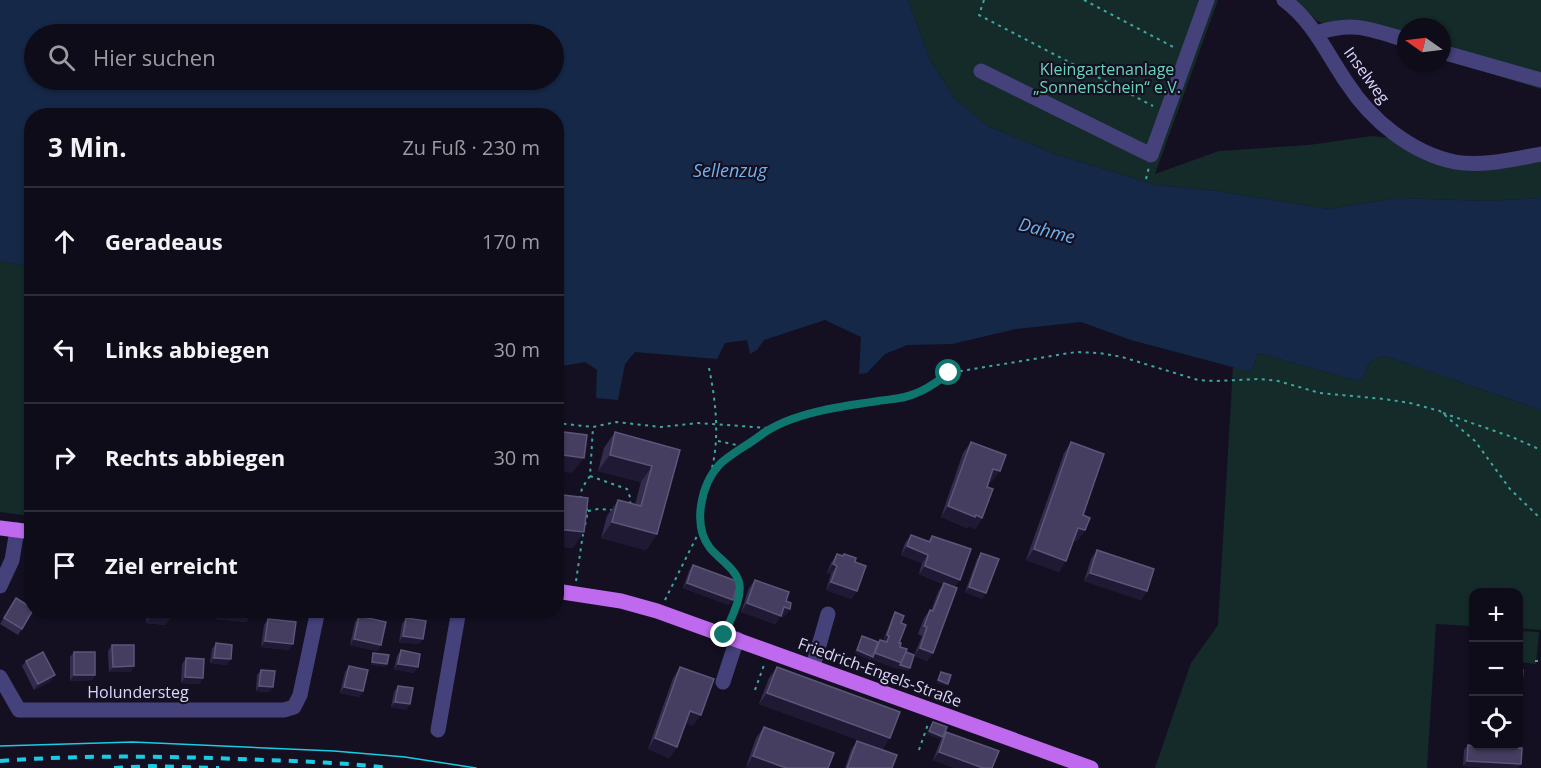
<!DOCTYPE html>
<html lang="de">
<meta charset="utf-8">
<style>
:root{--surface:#0f0c1a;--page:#1d1a27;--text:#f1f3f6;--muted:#9b9ba2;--line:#2f2c39}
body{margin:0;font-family:"Open Sans",sans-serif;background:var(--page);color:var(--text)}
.controls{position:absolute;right:18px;bottom:18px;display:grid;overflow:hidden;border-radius:12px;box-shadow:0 2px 4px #0004}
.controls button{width:54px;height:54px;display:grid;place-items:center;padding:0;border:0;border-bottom:2px solid var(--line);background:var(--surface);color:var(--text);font:30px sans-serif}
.compass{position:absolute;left:1397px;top:18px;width:54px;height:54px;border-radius:50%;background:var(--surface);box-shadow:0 2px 4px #0004;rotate:284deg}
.stop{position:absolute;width:18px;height:18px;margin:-14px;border:4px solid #0f766e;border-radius:50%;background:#fff}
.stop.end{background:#0f766e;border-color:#fff;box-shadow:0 2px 6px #0008}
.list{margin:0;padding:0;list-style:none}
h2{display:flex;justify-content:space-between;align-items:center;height:78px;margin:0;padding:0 24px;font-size:26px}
h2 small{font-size:20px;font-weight:400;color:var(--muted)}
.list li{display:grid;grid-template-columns:39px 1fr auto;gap:18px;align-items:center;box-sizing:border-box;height:108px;padding:0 24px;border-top:2px solid var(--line)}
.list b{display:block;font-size:22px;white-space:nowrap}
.list em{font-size:20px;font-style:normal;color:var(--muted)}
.icon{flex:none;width:33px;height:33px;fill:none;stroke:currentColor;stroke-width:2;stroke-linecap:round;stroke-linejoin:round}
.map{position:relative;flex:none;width:1541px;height:768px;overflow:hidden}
.search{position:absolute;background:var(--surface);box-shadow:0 2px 4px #0004;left:24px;top:24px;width:540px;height:66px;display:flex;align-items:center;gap:15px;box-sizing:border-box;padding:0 21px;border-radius:33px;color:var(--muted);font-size:22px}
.panel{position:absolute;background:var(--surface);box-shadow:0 2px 4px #0004;left:24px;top:108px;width:540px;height:510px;border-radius:24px}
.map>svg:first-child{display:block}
.green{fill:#142b2a}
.water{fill:#152847;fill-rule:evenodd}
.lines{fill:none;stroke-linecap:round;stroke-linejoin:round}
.path{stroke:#3ca8a3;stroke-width:2;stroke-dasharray:3 4.5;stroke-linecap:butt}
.minor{stroke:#44417b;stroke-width:15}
.major{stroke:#be69ee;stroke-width:15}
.tram{stroke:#1acce2;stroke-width:1.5}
.rail{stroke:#1acce2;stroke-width:4;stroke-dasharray:9 8;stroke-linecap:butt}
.wall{fill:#332c4d}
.shaded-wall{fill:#1f1934}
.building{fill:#453e60;stroke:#5c5678;stroke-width:1.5}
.route{stroke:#0f766e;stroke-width:8}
.labels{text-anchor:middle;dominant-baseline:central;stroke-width:4.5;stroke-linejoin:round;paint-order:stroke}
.park-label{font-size:16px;fill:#6ad2b9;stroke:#141022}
.street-label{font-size:16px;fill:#dad6fa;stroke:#141022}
.water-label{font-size:18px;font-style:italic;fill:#6fb2ef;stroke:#141022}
</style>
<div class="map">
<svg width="1541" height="768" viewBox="0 0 1541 768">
<rect width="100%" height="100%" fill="#141022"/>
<!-- green -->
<g class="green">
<polygon points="908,0 1218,0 1155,174 1219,151 1309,145 1372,136 1397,139 1421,153 1541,161 1541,198 1486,201 1399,198 1328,209 1217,191 1156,185 1052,153 988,126 955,99 930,60"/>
<polygon points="1296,0 1541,0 1541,89 1442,59 1442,27 1406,27 1406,48 1317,21"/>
<polygon points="0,261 31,267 31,516 0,512"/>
<path d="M 1258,353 L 1358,381 L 1364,378 C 1367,364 1370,359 1385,356 L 1541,410 L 1541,630 L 1519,628 L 1518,592 L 1474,592 L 1473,626 L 1436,624 L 1427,768 L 1155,768 L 1191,663 L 1218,625 L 1233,366 L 1251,372 Z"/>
<polygon points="1518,631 1539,632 1536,664 1519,662"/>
</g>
<!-- water -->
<path class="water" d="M 0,0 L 908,0 L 930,60 L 955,99 L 988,126 L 1052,153 L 1156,185 L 1217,191 L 1328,209 L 1399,198 L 1486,201 L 1541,198 L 1541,410 L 1385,356 C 1370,359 1367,364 1364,378 L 1358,381 L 1258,353 L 1251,372 L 1131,340 L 1081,322 L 1016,329 L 952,344 L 907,345 L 885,354 L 867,373 L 859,374 L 861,337 L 825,320 L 764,340 L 757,350 L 750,354 L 747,340 L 725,343 L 717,359 L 635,352 L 625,364 L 618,400 L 596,398 L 597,370 L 585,362 L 557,367 L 556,116 L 32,116 L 31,267 L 0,261 ZM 34,34 L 554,34 L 554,80 L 34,80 Z"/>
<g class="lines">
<!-- path -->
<g class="path">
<polyline points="984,0 979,15 1153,106"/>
<polyline points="1084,0 1175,48"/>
<polyline points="1146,179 1149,167"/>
<path d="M 709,368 C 716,402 720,439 711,472"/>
<polyline points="1443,413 1512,437 1541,450"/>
<polyline points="556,423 593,427 616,422 661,427 698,423 768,428"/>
<polyline points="718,441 746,447"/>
<polyline points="590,476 627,489 631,500 629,506"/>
<polyline points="580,499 582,488 590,476 593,427"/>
<polyline points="588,511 598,509 612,510"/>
<polyline points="585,525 588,511 586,508"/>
<polyline points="576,581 583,534"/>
<polyline points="665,600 700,530"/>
<polyline points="360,616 361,610"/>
<polyline points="728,624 739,592 739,581 729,567 709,546 700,530 701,504 710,475 722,462 770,429 792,419 828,410 912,395 928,388 949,373 1076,352 1099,353 1122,357 1198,380 1216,381 1260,379 1278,381 1320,393 1384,399 1410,403 1440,411 1475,441 1510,489 1541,519"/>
<polyline points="1535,661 1541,661"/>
<polyline points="755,690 764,665"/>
<polyline points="919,750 928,724"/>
</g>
<!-- minor -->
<g class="minor">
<path d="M 1284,0 C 1313,21 1327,54 1347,83 C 1371,120 1411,153 1455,162 C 1482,167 1514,159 1541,154"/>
<path d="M 1316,33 C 1354,21 1370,29 1406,40"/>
<polyline points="1442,52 1541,80"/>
<polyline points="981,71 1151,155 1207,0"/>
<polyline points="0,586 12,560 17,530"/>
<polyline points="813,666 828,614"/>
<polyline points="0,677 19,710 284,710 294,707 300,695 318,610"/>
<polyline points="723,682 737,639"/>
<polyline points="438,730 459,610"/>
</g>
<!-- major -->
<g class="major">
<polyline points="0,528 32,532"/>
<polyline points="556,591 621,601 657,611 1091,768"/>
</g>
<!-- tram -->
<polyline class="tram" points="0,746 133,742 334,751 405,757 476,768"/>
<!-- rail -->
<g class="rail">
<path d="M 0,761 C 80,755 159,756 239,759 C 289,761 340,762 390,768"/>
<polyline points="114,768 152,766 219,768"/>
</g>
</g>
<!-- wall -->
<g class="wall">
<polygon points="615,432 680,450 657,534 646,550 601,538 607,516 618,500 635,505 641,482 598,471 604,448"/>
<polygon points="971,442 992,482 989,481 987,487 982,518 975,529 969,526 967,528 941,517 963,453"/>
<polygon points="1071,442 1085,530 1077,541 1074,540 1059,572 1026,560 1064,453"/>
<polygon points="563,495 573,548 556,546 556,505"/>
<polygon points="911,535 928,541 932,536 955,587 933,653 927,661 914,656 922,636 918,634 924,618 930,610 931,611 938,592 943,584 919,574 922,563 901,555 905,543"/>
<polygon points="1097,550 1147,591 1141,600 1084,581 1091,559"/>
<polygon points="981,553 982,599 965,592 977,559"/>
<polygon points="837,554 843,556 844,554 855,562 857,591 851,599 826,590 831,574 827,573 831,563"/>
<polygon points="693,565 729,605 683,588 689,571"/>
<polygon points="755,580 790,609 784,617 780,616 775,624 741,612 749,588"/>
<polygon points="16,598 22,629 18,635 0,624"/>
<polygon points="148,610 171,610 171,617 165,625 146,623"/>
<polygon points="216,610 252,610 252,613 246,622 216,619"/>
<polygon points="895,612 901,623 900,647 906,652 908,671 898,668 898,669 871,659 871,660 855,653 862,636 878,642 880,640 883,641 892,618"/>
<polygon points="359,616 381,645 377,651 350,645 355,622"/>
<polygon points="406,618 423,639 419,644 399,642 402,624"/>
<polygon points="268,619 289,650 261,647 264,625"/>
<polygon points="216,643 227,665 210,663 212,649"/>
<polygon points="112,645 131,672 109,672 108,651"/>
<polygon points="401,650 414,673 394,669 397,656"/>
<polygon points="74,652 95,675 92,680 70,681 70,657"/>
<polygon points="186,658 200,684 181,683 182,664"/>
<polygon points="26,661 51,681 34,690 22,666"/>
<polygon points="349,666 363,691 359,697 340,693 345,672"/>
<polygon points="680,667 693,726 686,723 677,747 669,758 648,749 673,678"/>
<polygon points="777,667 883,749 759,704 769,678"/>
<polygon points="261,670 273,687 269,692 256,691 257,675"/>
<polygon points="398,686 410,704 406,710 391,707 394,692"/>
<polygon points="933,722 944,736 946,732 992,768 954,768 933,760 941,739 927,734"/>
<polygon points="764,727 828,768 746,767 756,738"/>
<polygon points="857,741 892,768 845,768 851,750"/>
<polygon points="1468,745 1511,748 1521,764 1518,768 1490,768 1463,766 1464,750"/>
</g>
<!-- shaded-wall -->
<g class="shaded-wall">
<polygon points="556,454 584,458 572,473 556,471"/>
<polygon points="610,455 652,466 641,482 598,471"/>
<polygon points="993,469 1000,471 992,482 986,480"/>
<polygon points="948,506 976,515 982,518 975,529 969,526 967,528 941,517"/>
<polygon points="612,522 657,534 646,550 601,538"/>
<polygon points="1078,528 1085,530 1077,541 1070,539"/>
<polygon points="556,529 584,532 573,548 556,546"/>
<polygon points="907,546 928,555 922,563 901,555"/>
<polygon points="1034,549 1066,561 1059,572 1026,560"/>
<polygon points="833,564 837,566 831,574 827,573"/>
<polygon points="925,566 960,580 954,588 919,574"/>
<polygon points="1090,573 1147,591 1141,600 1084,581"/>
<polygon points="831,582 857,591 851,599 826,590"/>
<polygon points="687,583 733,600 729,605 683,588"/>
<polygon points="969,587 986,593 982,599 965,592"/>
<polygon points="747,603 784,607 790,609 784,617 780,616 775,624 741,612"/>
<polygon points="116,610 137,610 135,613"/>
<polygon points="222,611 252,613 246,622 216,619"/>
<polygon points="152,614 171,617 165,625 146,623"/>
<polygon points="887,635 889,636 885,642 883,641"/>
<polygon points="403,636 423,639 419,644 399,642"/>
<polygon points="354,639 381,645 377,651 350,645"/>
<polygon points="265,641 293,644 289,650 261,647"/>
<polygon points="920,648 933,653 927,661 914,656"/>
<polygon points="857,650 873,657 875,653 902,663 910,668 908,671 898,668 898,669 871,659 871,660 855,653"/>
<polygon points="214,658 231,659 227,665 210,663"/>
<polygon points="372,662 387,664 385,667 370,665"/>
<polygon points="398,664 418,667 414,673 394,669"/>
<polygon points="134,666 131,672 109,672 113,667"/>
<polygon points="55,675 51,681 34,690 38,684"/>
<polygon points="74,675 95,675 92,680 70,681"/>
<polygon points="185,677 203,678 200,684 181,683"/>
<polygon points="938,680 948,684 946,686 936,683"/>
<polygon points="259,686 273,687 269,692 256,691"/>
<polygon points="344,687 363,691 359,697 340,693"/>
<polygon points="767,693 890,738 883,749 759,704"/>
<polygon points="395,702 410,704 406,710 391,707"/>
<polygon points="690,711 701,715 693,726 682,722"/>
<polygon points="929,731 943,737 941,739 927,734"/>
<polygon points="655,738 677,747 669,758 648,749"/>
<polygon points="939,752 983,768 954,768 933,760"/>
<polygon points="753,756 786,768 749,768 746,767"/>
<polygon points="1467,761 1521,764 1518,768 1490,768 1463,766"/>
</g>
<!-- building -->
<g class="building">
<polygon points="556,431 587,435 584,458 556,454"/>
<polygon points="615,432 680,450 657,534 612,522 618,500 641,506 652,466 610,455"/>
<polygon points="971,442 1006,455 1000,471 993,469 987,487 993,489 982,518 976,515 975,517 948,506"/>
<polygon points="1071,442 1104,454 1083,515 1090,518 1085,530 1078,528 1066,561 1034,549"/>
<polygon points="563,495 588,498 584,532 556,529 556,506 562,507"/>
<polygon points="911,535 930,542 932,536 971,549 960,580 925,566 928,555 907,546"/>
<polygon points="1097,550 1154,569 1147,591 1090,573"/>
<polygon points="981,553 999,559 986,593 969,587"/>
<polygon points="837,554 843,556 844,554 856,558 855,562 866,566 857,591 831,582 837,566 833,564"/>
<polygon points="693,565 739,582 733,600 687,583"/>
<polygon points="755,580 789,592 786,601 791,603 790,609 784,607 781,616 747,603"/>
<polygon points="944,583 957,588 933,653 920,648 927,627 924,626 930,610 933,611"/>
<polygon points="16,598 32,608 32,610 33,610 22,629 4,618"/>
<polygon points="152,610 171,610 171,617 152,614"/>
<polygon points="222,610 252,610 252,613"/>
<polygon points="895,612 904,616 901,623 906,625 899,643 901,643 900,647 907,649 902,663 875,653 880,640 887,642 889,636 887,635"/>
<polygon points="359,616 386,622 381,645 354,639"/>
<polygon points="406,618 426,621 423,639 403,636"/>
<polygon points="268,619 296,622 293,644 265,641"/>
<polygon points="862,636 878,642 873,657 857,650"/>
<polygon points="216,643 232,645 231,659 214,658"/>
<polygon points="112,645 134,645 134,666 113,667"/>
<polygon points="401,650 420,654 418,667 398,664"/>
<polygon points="43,652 55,675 38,684 26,661"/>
<rect x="74" y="652" width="21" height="23"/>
<polygon points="906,652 914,655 910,668 900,665"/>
<polygon points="373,653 389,655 387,664 372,662"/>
<polygon points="186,658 204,659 203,678 185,677"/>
<polygon points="349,666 368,670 363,691 344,687"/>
<polygon points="680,667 714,679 701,715 690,711 677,747 655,738"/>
<polygon points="777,667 900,712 890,738 767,693"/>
<polygon points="261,670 275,671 273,687 259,686"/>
<polygon points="1518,670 1523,670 1520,707 1518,707"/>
<polygon points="941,672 951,675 948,684 938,680"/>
<polygon points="398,686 413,688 410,704 395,702"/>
<polygon points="933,722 947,727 943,737 929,731"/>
<polygon points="764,727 834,753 828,768 786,768 753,756"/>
<polygon points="946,732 999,751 992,768 983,768 939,752"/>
<polygon points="857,741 897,755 892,768 847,768"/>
<polygon points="1468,745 1473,746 1511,746 1511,748 1522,748 1521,764 1467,761"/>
</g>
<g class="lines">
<!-- route -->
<path class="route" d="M 724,635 C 730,620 743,598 739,582 C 735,568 719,559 710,548 C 692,525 701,484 720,464 C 732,453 748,445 761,435 C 790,413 842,406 878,401 C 890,399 903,399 914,394 C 927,390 938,381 949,373"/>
</g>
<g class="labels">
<!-- park labels -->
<g class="park-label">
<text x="1107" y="69">Kleingartenanlage<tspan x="1107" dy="18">„Sonnenschein“ e.V.</tspan></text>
</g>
<!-- street labels -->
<g class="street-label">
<text transform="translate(1367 75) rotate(54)">Inselweg</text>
<text transform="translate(880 672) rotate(20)">Friedrich-Engels-Straße</text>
<text x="138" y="692">Holundersteg</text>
</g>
<!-- water labels -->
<g class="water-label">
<text x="730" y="170">Sellenzug</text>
<text transform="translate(1047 230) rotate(14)">Dahme</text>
</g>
</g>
</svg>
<div class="controls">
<button>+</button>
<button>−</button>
<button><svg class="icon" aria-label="locate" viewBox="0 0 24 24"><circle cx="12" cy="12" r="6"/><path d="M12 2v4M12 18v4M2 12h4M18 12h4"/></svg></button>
</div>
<svg class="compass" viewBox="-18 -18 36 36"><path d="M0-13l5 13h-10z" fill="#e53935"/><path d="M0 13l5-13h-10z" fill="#9b9ba2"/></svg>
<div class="stop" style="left:949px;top:373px"></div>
<div class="stop end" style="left:724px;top:635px"></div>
<div class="search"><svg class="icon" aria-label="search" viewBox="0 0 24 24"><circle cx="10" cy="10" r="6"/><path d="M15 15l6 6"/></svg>Hier suchen</div>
<section class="panel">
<h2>3 Min.<small>Zu Fuß · 230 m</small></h2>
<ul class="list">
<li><svg class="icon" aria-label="ahead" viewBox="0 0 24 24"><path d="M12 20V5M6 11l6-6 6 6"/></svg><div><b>Geradeaus</b></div><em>170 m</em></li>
<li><svg class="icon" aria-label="left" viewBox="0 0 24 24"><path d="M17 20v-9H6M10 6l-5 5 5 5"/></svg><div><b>Links abbiegen</b></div><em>30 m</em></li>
<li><svg class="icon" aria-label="right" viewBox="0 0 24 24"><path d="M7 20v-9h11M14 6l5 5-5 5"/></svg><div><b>Rechts abbiegen</b></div><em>30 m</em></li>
<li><svg class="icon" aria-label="arrive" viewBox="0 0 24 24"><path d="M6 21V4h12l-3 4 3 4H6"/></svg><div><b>Ziel erreicht</b></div></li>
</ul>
</section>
</div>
